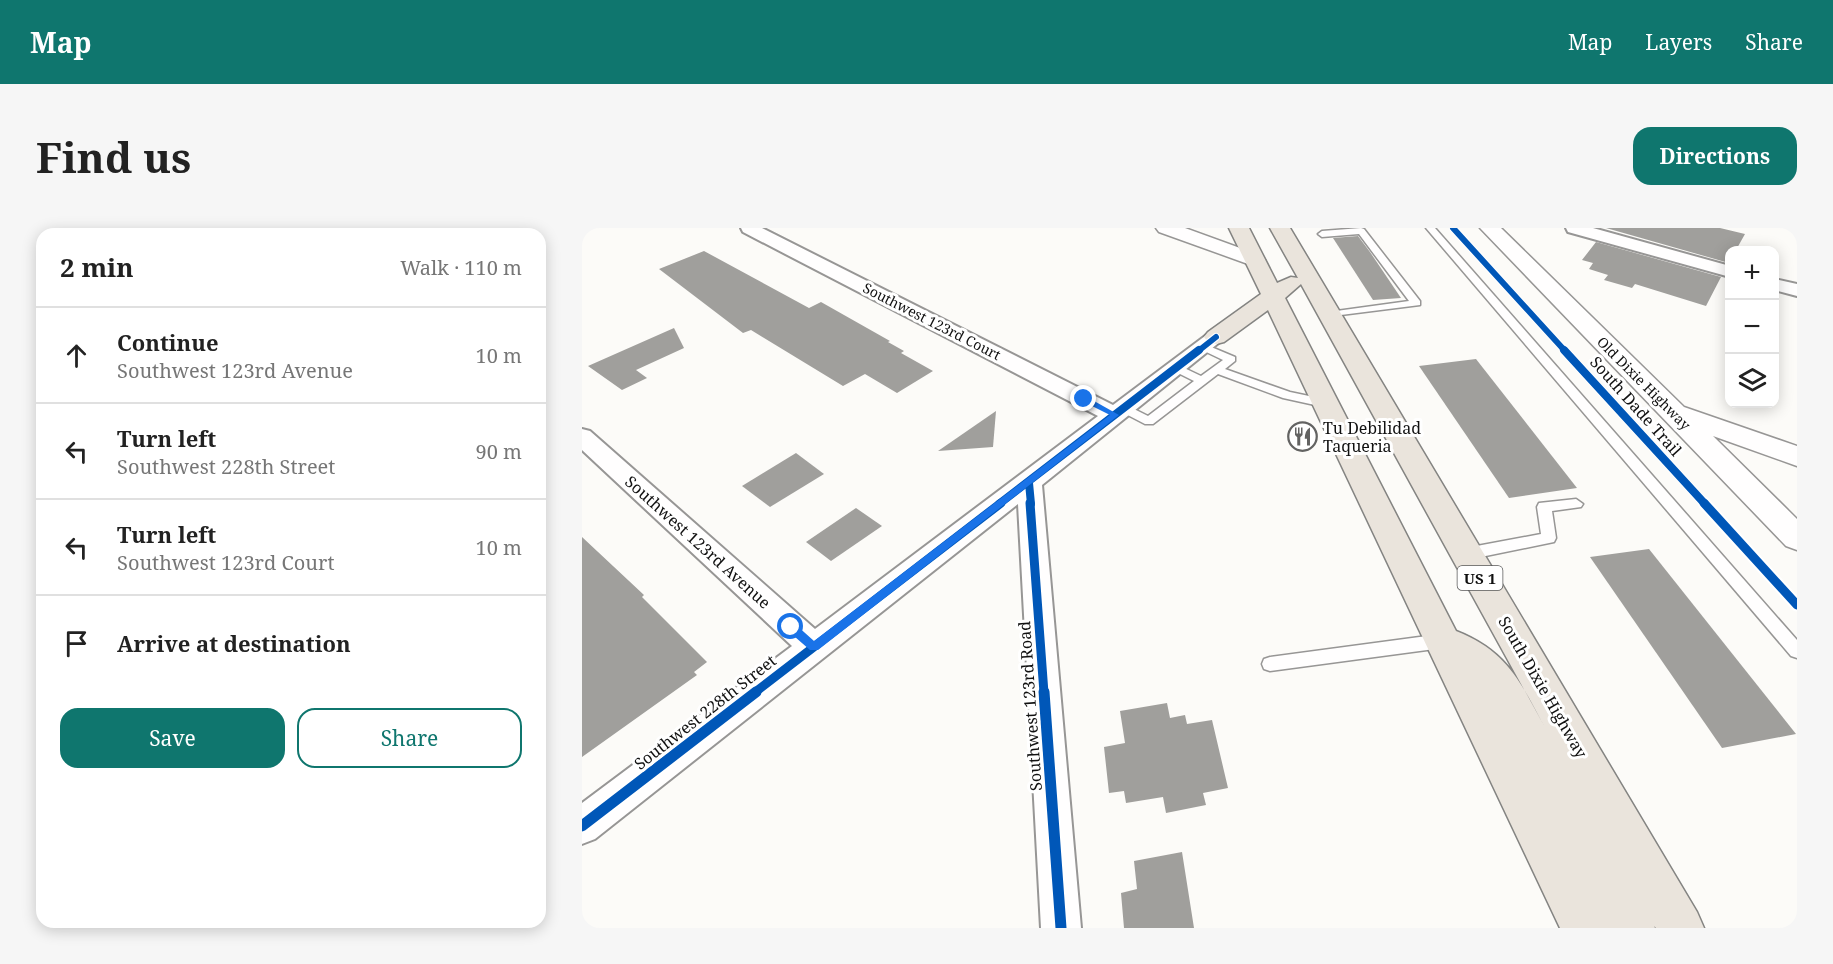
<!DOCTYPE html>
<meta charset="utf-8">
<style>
:root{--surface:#fff;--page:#f6f6f6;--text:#222;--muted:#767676;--line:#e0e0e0;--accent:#0f766e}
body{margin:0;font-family:"Noto Serif",serif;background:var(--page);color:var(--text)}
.controls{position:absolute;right:18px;top:18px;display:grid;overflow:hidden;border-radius:12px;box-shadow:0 3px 15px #0003}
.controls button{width:54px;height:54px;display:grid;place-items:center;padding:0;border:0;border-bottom:2px solid var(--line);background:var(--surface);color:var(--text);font:30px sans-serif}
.stop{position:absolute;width:18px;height:18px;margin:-14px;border:4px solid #1a73e8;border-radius:50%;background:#fff}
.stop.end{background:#1a73e8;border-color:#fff;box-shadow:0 2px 6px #0008}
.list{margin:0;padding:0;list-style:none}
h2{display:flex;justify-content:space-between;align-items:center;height:78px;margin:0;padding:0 24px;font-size:26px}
h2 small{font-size:20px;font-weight:400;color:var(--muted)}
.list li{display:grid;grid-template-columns:39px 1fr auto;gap:18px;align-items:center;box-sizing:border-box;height:96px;padding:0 24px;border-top:2px solid var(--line)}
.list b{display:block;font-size:22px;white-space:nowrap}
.list p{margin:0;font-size:20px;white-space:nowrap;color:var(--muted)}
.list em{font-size:20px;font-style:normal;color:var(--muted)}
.actions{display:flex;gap:12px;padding:18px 24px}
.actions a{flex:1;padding:14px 0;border:2px solid var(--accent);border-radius:18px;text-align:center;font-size:21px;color:var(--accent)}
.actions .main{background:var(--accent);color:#fff}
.icon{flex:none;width:33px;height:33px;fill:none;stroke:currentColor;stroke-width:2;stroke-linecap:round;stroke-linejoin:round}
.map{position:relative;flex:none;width:1215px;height:700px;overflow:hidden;border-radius:18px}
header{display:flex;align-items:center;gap:36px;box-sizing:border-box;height:84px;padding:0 30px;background:var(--accent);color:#fff}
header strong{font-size:28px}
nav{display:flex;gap:33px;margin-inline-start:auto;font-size:21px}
.intro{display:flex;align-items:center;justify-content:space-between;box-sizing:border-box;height:144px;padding:0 36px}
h1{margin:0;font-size:42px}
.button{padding:15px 27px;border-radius:18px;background:var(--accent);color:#fff;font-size:21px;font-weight:700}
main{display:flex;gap:36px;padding:0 36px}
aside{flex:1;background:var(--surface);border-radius:18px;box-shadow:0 3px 15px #0003}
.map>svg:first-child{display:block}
.building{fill:#a09f9c}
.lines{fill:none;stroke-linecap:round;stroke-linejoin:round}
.service-casing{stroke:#979695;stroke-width:3}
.minor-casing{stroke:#979695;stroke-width:4}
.tertiary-casing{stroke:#979695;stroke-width:3}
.trunk-casing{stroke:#848482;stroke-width:3}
.service{fill:#fffefe;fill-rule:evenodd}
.minor{fill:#fffefe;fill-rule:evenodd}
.tertiary{fill:#fffefe;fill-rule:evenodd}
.trunk{fill:#eae4dc;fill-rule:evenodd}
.cycleway-far3-casing{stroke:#fff;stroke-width:8}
.cycleway-far2-casing{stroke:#fff;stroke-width:10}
.cycleway-far1-casing{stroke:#fff;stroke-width:13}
.cycleway-casing{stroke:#fff;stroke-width:15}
.cycleway-far3{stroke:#0057b8;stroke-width:6}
.cycleway-far2{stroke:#0057b8;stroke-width:8}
.cycleway-far1{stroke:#0057b8;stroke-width:9}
.cycleway{stroke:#0057b8;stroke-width:11}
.route{fill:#1a73e8}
.labels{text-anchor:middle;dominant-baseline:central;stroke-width:6;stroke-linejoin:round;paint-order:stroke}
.far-street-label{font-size:14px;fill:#111;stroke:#fff}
.shield{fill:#fff;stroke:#585858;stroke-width:1.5}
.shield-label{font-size:15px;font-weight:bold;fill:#111}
.street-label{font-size:16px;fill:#111;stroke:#fff}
.poi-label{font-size:16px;fill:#111;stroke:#fff;text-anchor:start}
</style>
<header>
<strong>Map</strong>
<nav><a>Map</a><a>Layers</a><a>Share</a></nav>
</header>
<div class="intro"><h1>Find us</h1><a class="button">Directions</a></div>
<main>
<aside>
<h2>2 min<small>Walk · 110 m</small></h2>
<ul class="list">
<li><svg class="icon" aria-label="ahead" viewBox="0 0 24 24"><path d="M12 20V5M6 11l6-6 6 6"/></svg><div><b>Continue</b><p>Southwest 123rd Avenue</p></div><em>10 m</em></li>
<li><svg class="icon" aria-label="left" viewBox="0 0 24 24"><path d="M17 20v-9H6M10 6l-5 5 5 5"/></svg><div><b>Turn left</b><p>Southwest 228th Street</p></div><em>90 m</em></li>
<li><svg class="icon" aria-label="left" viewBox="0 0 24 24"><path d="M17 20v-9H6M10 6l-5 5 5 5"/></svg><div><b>Turn left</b><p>Southwest 123rd Court</p></div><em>10 m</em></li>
<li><svg class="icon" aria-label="arrive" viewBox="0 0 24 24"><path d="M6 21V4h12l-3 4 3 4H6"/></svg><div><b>Arrive at destination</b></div></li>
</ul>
<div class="actions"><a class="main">Save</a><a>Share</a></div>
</aside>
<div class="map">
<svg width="1215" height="700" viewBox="0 0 1215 700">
<rect width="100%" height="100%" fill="#fcfbf8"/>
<!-- building -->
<g class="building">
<polygon points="1024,0 1138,0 1163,6 1154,22 1148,22 1147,35"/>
<polygon points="776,8 788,24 819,70 791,72 751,10"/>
<polygon points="1014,14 1139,49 1124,78 1053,56 1050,60 1022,52 1026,47 1007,41 1011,35 1000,32"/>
<polygon points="122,23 227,80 239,74 308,113 306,114 322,123 319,125 351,143 315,165 283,146 261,158 169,102 161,105 77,41"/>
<polygon points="92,100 102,120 54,142 65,150 40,162 6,138"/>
<polygon points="894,131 995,260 927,270 837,138"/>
<polygon points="414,183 411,219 356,223"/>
<polygon points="214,225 242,246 188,279 160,258"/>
<polygon points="274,280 300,298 249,333 224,314"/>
<polygon points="0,309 62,367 60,369 125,434 112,444 115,447 0,529"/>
<polygon points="1067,321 1214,506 1140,520 1008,329"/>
<polygon points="585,475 588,490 603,487 605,496 630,492 646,560 621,565 624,577 584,585 581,569 544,575 542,563 527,565 522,519 543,515 538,483"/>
<polygon points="600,624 612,700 542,700 539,665 555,661 552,633"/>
</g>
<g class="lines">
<defs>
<g id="service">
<polygon points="779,0 782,1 838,73 838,77 743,89 742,87 747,84 827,73 777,6 740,9 736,6 740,3"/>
<polygon points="844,0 853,0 1215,412 1215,430 1209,428"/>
<polygon points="622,116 653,129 653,133 643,141 708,164 746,172 748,175 742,179 701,170 636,146 571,196 563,196 538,183 538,177 542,176 566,188 612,153 590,142 590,138 598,138 619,148 641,132 618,121 618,117"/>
<polygon points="994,271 1001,276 999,279 970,283 974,310 972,314 884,332 879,330 877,326 879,322 884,320 959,306 955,279 957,275"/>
<polygon points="860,406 866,408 868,413 866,418 860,420 688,443 682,441 680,436 682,431 688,429"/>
</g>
<g id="minor">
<polygon points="159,0 180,0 531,177 627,105 634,103 641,105 644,109 460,257 499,700 459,700 436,276 13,611 0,616 0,575 210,418 0,222 0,201 8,203 233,401 516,188 161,4"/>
<polygon points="984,0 1011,0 1148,38 1148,49 986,4"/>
<polygon points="1192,51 1215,56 1215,68 1192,62"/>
</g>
<g id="tertiary">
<polygon points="574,0 603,0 680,28 683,32 680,36 673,38 666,36 577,4"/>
<polygon points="898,0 919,0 1102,179 1215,218 1215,238 1131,208 1215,291 1215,322 1204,318"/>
</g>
<path id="trunk" d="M 647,0 L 667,0 L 695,55 L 709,49 L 716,50 L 688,0 L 708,0 L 1115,684 L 1122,700 L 1074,700 L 1072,698 L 1073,700 L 978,700 L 686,82 L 642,114 L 634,116 L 626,114 L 622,109 L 626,104 L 679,66 ZM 719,56 L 966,505 C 940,458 928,424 874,403 L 703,70 Z"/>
</defs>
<!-- service casing -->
<use href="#service" class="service-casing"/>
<!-- minor casing -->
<use href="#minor" class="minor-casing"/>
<!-- tertiary casing -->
<use href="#tertiary" class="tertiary-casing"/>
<!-- trunk casing -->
<use href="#trunk" class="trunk-casing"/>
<!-- service -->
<use href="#service" class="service"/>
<!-- minor -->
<use href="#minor" class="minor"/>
<!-- tertiary -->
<use href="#tertiary" class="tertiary"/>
<!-- trunk -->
<use href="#trunk" class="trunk"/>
<defs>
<g id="cycleway-far3">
<polyline points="871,0 984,124"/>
<polyline points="615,124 634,109"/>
</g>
<g id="cycleway-far2">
<polyline points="982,122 1123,276"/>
<polyline points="447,255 449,276"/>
<polyline points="417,276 617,122"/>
</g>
<g id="cycleway-far1">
<polyline points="448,275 462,465"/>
<polyline points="1122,275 1215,377"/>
<polyline points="172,465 419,275"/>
</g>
<g id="cycleway">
<polyline points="462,464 479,700"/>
<polyline points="0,598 174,464"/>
</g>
</defs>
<!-- cycleway-far3 casing -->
<use href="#cycleway-far3" class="cycleway-far3-casing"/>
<!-- cycleway-far2 casing -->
<use href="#cycleway-far2" class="cycleway-far2-casing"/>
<!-- cycleway-far1 casing -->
<use href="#cycleway-far1" class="cycleway-far1-casing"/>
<!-- cycleway casing -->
<use href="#cycleway" class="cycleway-casing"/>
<!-- cycleway-far3 -->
<use href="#cycleway-far3" class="cycleway-far3"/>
<!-- cycleway-far2 -->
<use href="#cycleway-far2" class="cycleway-far2"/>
<!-- cycleway-far1 -->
<use href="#cycleway-far1" class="cycleway-far1"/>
<!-- cycleway -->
<use href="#cycleway" class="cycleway"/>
</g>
<!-- route -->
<polygon class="route" points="500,169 505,169 537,187 236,422 228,422 205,402 205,396 213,396 232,413 528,187 500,173"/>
<!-- icons -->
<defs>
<symbol id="restaurant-ring" viewBox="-11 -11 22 22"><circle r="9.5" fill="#fff" stroke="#636362" stroke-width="1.5"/><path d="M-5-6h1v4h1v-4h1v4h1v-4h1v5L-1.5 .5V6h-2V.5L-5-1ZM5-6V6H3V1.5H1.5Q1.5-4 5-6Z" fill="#636362"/></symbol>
</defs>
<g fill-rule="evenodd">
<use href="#restaurant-ring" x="704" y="192" width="33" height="33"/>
</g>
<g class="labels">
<!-- far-street labels -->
<g class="far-street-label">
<text transform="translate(350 93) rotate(27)">Southwest 123rd Court</text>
<text transform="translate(1062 155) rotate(45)">Old Dixie Highway</text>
</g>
<!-- shield labels -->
<rect class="shield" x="875.5" y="338" width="45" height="24" rx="4.5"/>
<g class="shield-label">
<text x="898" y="350">US 1</text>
</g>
<!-- street labels -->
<g class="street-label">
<text transform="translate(1054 178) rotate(48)">South Dade Trail</text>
<text transform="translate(116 314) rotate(42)">Southwest 123rd Avenue</text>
<text transform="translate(961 459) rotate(60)">South Dixie Highway</text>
<text transform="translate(448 478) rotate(-94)">Southwest 123rd Road</text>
<text transform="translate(123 484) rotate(-38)">Southwest 228th Street</text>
</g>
<!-- poi labels -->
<g class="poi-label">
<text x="741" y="200">Tu Debilidad<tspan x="741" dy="18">Taqueria</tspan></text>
</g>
</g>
</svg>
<div class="controls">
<button>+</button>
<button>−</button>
<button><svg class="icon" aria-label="layers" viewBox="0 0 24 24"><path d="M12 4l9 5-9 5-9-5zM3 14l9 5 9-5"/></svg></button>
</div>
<div class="stop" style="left:209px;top:399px"></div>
<div class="stop end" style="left:502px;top:171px"></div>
</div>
</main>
